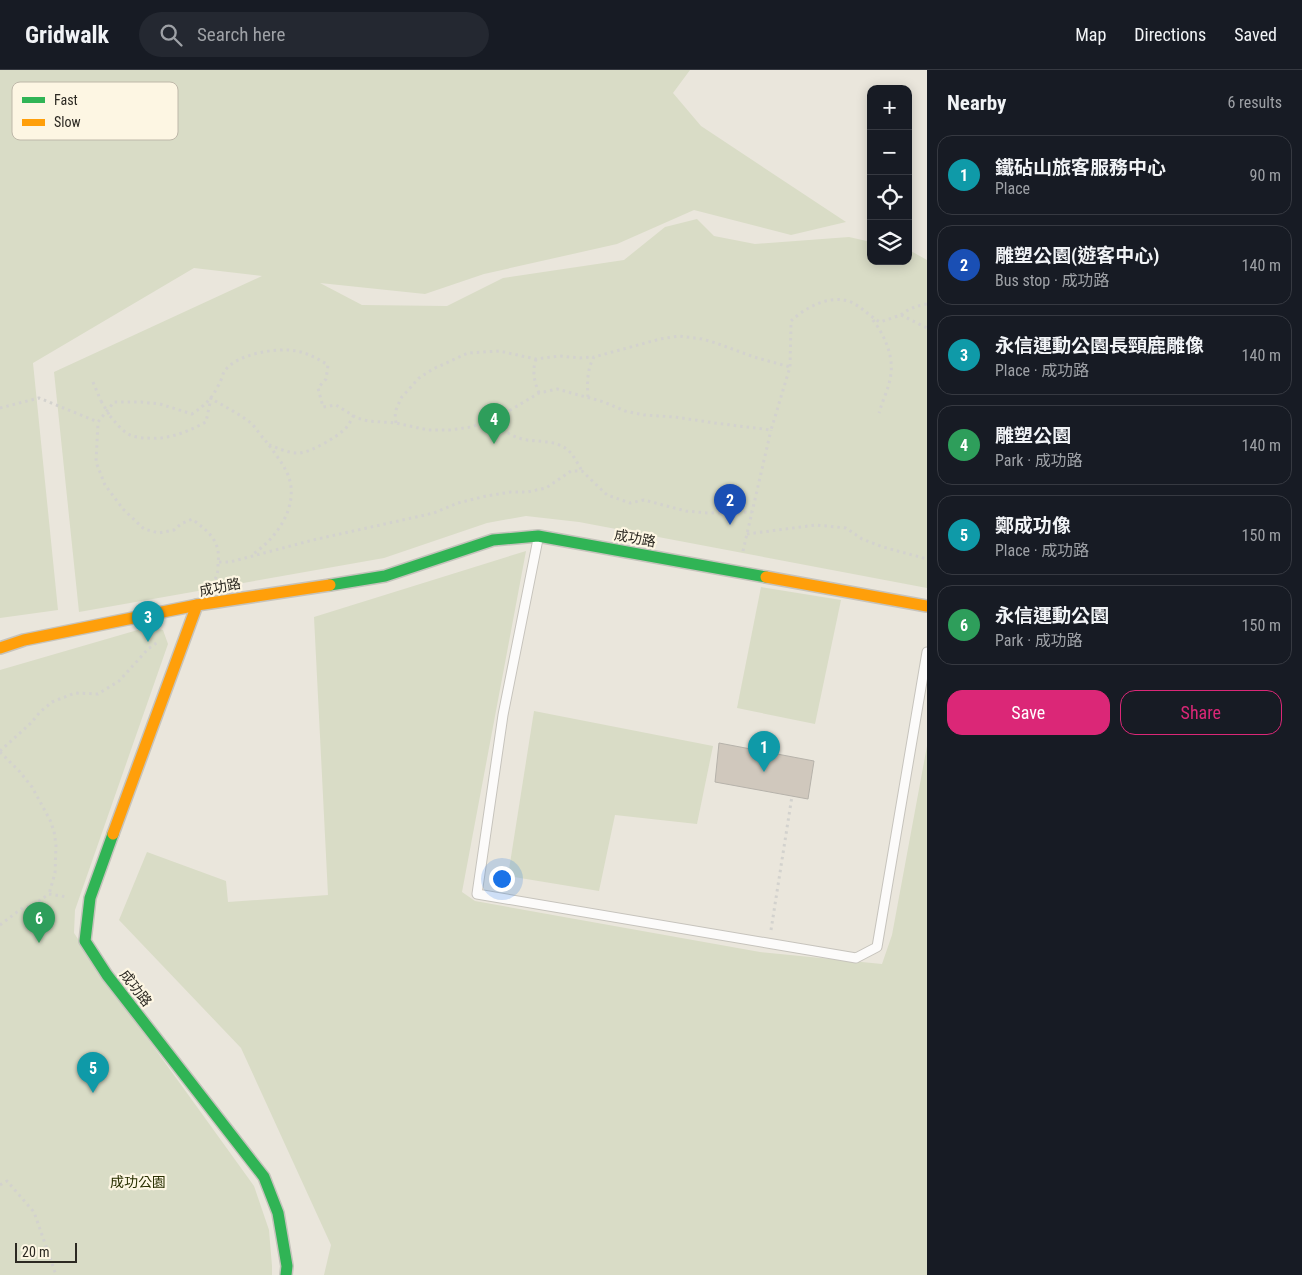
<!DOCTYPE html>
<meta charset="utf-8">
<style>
:root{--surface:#171b24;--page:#242831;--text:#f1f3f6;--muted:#9ea1a6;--line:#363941;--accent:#db2777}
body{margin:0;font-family:"Roboto Condensed","Noto Sans TC",sans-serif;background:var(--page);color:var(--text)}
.controls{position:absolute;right:15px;top:15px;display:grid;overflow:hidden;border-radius:10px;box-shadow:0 2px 12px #0003}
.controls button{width:45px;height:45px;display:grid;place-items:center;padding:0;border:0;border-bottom:1px solid var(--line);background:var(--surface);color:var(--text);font:25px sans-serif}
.scale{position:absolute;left:15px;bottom:12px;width:62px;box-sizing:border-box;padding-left:5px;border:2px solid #2c2922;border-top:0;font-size:14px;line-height:18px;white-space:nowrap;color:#2c2922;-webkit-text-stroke:4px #fdf6e3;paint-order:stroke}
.you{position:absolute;left:501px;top:808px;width:18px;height:18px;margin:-12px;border:4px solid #fff;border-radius:50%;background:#1a73e8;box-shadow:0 0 0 8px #1a73e833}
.badge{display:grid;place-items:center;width:32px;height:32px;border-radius:50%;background:var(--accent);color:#fff;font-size:16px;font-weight:700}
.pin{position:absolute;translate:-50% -41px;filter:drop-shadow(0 1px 2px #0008)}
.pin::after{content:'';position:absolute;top:26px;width:18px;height:15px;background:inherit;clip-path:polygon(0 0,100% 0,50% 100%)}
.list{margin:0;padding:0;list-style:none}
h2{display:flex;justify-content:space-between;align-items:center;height:65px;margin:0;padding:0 20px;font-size:21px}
h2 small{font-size:16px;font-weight:400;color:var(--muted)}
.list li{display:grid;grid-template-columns:32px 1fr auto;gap:15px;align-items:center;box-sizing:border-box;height:80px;margin:0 10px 10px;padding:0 10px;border:1px solid var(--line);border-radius:15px}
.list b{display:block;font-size:19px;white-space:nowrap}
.list p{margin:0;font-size:16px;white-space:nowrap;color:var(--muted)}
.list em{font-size:16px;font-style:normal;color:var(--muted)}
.actions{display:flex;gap:10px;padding:15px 20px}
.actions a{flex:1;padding:11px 0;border:1px solid var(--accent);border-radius:15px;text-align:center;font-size:18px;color:var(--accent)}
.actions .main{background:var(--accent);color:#fff}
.icon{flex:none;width:28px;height:28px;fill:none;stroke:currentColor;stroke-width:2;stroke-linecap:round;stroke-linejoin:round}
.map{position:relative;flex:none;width:927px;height:1205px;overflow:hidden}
header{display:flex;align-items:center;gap:30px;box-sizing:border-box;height:70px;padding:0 25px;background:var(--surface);border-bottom:1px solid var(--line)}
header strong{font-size:24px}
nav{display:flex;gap:28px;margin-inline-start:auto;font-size:18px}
.search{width:350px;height:45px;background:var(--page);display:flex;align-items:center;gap:12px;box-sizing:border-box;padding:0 18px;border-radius:28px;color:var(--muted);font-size:19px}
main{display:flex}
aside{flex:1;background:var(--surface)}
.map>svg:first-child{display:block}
.green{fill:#d9dcc6}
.building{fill:#d0c8bd;stroke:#b6b2aa}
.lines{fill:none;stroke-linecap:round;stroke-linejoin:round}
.lane-casing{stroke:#c6c3bc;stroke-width:11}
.fast-casing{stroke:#c6c3bc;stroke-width:14}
.slow-casing{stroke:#c6c3bc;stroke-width:14}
.path{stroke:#d3d2ce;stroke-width:3;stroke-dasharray:2.5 4;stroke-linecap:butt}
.lane{stroke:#fcfbfa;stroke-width:9}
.fast{stroke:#30b455;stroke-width:11}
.slow{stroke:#ff9f0a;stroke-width:11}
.path-bridge{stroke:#d3d2ce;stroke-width:3;stroke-dasharray:2.5 4;stroke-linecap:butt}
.labels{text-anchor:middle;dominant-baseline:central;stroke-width:4.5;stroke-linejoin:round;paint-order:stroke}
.street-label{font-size:14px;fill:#2c2922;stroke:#fdf6e3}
.park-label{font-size:14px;fill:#282f00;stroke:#fdf6e3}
.key{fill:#fdf6e3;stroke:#beb8a9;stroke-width:1}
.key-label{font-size:14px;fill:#2c2922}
</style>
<header>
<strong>Gridwalk</strong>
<div class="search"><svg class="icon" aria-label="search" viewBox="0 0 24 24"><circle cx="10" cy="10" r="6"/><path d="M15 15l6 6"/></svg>Search here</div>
<nav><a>Map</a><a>Directions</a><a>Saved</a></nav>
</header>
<main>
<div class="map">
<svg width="927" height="1205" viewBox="0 0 927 1205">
<rect width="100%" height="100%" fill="#eae6dc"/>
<!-- green -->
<g class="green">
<polygon points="0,0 690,0 673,23 701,56 846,152 791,165 694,140 617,174 484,204 425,224 320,213 362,235 447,236 503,208 624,190 665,157 697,149 714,166 755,174 849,167 871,172 871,191 908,191 909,180 927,190 927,518 579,452 526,446 487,453 384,488 79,542 54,302 262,206 194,198 33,293 58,540 0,548"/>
<polygon points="526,481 462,822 475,831 760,882 882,894 892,865 927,676 927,1205 324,1205 331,1175 241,978 119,850 147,782 226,811 228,832 328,825 314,547"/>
<polygon points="761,517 841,530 815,654 737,638"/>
<polygon points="148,557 163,560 168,574 75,840 74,863 104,908 254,1116 269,1160 272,1196 272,1205 0,1205 0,600"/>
<polygon points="534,641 713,676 697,754 615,745 599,821 508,806"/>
</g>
<!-- building -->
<polygon class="building" points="719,673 814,691 808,729 715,712"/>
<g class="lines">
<defs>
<polyline id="lane" points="538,469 503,645 477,824 856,888 877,877 927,582"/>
<g id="fast">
<polyline points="330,515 385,506 493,470 538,466 766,507"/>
<polyline points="113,764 90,828 85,871 107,905 264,1107 278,1143 287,1196 286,1205"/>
</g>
<g id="slow">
<polyline points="766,507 927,536"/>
<polyline points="0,578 24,570 197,535"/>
<polyline points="113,764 197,535 330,515"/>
</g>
</defs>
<!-- lane casing -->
<use href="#lane" class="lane-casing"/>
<!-- fast casing -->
<use href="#fast" class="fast-casing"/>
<!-- slow casing -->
<use href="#slow" class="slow-casing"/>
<!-- path -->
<g class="path">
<path d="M 901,245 C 909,238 917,236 927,234"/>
<path d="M 873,250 C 885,266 895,288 890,309 C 888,320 882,332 879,343"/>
<path d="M 536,289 C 532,301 534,311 539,323"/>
<polyline points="93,312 101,331"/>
<path d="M 588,327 C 587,313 587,299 594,287 L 660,269 L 679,266 L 702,269 L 716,273 L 754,287 L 790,297"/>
<polyline points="0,338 39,328 98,352"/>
<path d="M 110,346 C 116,353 122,361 130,365 C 135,367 141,368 146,368 C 168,370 187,362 206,352 L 211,328 C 224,337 241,344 253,355 C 257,360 261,366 265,370 C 273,381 283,393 288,405 C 300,435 277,468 253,484"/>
<path d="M 493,350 C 502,360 513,368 527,370 C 541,372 557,370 569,381 C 574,386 578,394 582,401"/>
<polyline points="396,353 395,347 396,340 401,328 419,308 433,299 468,283 499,281 536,289 559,286 580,288 593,287"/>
<path d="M 269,375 C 278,378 290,384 300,383 C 313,381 335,368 345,359 C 349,355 351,350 354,345"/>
<polyline points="747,464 816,455 846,458 862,469 883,477 927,489"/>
<polyline points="743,481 771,360"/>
<polyline points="219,492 230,492 313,470 434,443 458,433 486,426 511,422 527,422 546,418 571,401 582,401 607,425 630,433 644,430 686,441 708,443 752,442"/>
<path d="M 215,509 C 218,505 218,499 218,494 C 221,471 209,462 192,449 L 181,454 L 174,460 L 159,463 L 144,459 L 123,439 L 105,415 L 96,392 L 98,352 L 114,332 L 141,332 L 160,334 L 192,344 C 205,335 211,330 218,316 C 221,312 222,306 224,302 C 235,284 277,277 296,281 C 308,283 318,289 328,295 L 326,309 L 318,318 L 323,337 L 336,335 L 357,348 L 368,351 L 396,353 L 428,360 L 450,360 L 471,357 L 497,348 L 539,323 L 557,319 L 604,332 L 625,341 L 644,345 L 675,347 L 715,353 L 771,360 L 790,297 L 791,251 C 806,237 830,224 851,232 C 862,237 869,246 880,252 L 901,245 L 927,258"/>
<polyline points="0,681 31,653 40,642 52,632 75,623 98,624 119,611 148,579 159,571"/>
<polyline points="0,682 20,702 32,717 50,750 54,761 56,775 55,803 49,824"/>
<polyline points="0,855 21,839 35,834 49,824 67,827"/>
<polyline points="771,860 792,726"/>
<polyline points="0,1115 7,1111 34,1142 56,1205"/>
</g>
<!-- lane -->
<use href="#lane" class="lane"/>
<!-- fast -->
<use href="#fast" class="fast"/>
<!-- slow -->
<use href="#slow" class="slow"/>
<!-- path-bridge -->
<polyline class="path-bridge" points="101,331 110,346"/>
</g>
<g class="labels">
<!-- street labels -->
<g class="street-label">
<text transform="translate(635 468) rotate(10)">成功路</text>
<text transform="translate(220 517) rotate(-11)">成功路</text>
<text transform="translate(136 918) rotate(52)">成功路</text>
</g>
<!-- park labels -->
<g class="park-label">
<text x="138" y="1112">成功公園</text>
</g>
</g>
<!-- legend -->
<rect x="12" y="12" width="166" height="58" rx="8" class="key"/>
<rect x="22" y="27" width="23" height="6" fill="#30b455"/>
<rect x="22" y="49" width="23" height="7" fill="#ff9f0a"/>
<g class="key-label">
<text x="54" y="35">Fast</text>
<text x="54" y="57">Slow</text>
</g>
</svg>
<div class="controls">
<button>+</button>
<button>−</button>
<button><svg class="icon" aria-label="locate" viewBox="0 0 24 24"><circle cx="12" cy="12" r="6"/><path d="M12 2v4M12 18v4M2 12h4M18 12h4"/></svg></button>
<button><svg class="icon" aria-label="layers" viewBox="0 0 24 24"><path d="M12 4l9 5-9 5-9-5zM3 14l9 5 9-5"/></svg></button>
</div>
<div class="scale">20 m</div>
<div class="you"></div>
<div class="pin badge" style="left:764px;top:702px;background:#0f9aa8">1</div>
<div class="pin badge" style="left:730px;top:455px;background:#1a4fb4">2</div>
<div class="pin badge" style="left:148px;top:572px;background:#0f9aa8">3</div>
<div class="pin badge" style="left:494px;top:374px;background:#2e9e5b">4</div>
<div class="pin badge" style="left:93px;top:1023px;background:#0f9aa8">5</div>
<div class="pin badge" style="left:39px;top:873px;background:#2e9e5b">6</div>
</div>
<aside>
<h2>Nearby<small>6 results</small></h2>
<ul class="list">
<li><span class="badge" style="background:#0f9aa8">1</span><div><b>鐵砧山旅客服務中心</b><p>Place</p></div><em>90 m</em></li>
<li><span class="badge" style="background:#1a4fb4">2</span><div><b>雕塑公園(遊客中心)</b><p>Bus stop · 成功路</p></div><em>140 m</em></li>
<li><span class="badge" style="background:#0f9aa8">3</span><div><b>永信運動公園長頸鹿雕像</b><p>Place · 成功路</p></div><em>140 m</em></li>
<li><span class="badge" style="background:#2e9e5b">4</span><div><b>雕塑公園</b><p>Park · 成功路</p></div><em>140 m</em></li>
<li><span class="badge" style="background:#0f9aa8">5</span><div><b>鄭成功像</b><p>Place · 成功路</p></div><em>150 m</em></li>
<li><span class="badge" style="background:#2e9e5b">6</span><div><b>永信運動公園</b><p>Park · 成功路</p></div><em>150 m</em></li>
</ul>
<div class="actions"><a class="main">Save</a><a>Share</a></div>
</aside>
</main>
